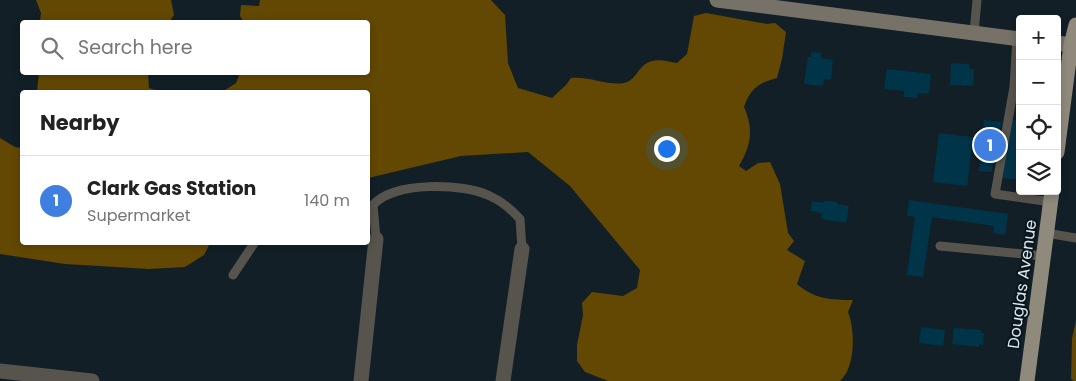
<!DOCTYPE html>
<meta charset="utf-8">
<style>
:root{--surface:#fff;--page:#f6f6f6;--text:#222;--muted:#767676;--line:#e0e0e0;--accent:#1a73e8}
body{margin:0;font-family:Poppins,sans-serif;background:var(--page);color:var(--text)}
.controls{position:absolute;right:15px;top:15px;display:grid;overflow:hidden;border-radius:5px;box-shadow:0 2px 8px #0003}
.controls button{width:45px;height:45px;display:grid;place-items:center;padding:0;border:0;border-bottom:1px solid var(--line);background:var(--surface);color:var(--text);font:25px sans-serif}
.you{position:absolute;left:666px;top:148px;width:18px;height:18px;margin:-12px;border:4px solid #fff;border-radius:50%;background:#1a73e8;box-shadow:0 0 0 8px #1a73e833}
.badge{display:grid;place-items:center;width:32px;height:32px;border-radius:50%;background:var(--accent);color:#fff;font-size:16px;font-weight:700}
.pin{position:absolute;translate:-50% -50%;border:2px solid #fff;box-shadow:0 1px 5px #0006}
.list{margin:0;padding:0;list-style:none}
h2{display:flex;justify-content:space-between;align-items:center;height:65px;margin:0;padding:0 20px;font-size:21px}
h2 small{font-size:16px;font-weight:400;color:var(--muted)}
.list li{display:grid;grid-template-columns:32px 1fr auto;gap:15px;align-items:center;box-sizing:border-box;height:90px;padding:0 20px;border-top:1px solid var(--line)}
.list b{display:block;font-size:19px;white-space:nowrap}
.list p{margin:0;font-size:16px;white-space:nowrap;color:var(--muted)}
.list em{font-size:16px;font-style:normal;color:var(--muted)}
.icon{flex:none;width:28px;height:28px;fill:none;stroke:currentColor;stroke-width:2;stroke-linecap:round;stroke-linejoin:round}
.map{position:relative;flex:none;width:1076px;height:381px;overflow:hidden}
.search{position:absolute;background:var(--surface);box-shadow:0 2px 8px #0003;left:20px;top:20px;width:350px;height:55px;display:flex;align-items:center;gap:12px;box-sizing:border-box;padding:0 18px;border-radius:5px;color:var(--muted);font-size:19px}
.panel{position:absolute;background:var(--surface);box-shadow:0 2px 8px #0003;left:20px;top:90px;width:350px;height:155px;border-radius:5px}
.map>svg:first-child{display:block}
.forest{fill:#624802}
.building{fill:#003449}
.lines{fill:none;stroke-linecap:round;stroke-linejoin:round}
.lane{stroke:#57534d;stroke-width:9}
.street{stroke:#57534d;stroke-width:15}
.secondary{stroke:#777268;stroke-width:15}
.primary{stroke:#908a7d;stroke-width:15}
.labels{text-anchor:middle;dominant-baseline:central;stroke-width:4;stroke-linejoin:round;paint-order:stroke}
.street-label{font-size:16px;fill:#e0e9ee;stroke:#09161d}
</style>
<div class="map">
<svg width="1076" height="381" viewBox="0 0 1076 381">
<rect width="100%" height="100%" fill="#121f27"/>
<!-- forest -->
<g class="forest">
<polygon points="36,0 171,0 174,15 169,22 40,22 41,13"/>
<path d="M 260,0 L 491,0 L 505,15 L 508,63 L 518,88 L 552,98 L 566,85 L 571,78 C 590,76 607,86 624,83 C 634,81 637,71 644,65 C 654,57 666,61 677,63 L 687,54 L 694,16 L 706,13 L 767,24 L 775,23 L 786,32 L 782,59 L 777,78 C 758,83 750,89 744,107 C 754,129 751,146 739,166 L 746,171 L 758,163 L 770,162 L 780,184 L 788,233 L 794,241 L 787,250 L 805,261 L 797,284 C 814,299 831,300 853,300 L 848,312 C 855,329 856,367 840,381 L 608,381 L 585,372 L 577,361 L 577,345 L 583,315 L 582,303 L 592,292 L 623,296 L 637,288 L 640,270 L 570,186 L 528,152 L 461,156 L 368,178 L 368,92 L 222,92 L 236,83 L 240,73 L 368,72 L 368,22 L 244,22 L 240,16 L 241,5 L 259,6 Z"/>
<polygon points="39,72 148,73 149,88 161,92 37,92"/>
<polygon points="0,138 15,147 22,148 22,242 210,243 204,255 185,267 149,269 65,264 0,254"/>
<polygon points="1076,321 1076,381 1074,381 1071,379 1072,338"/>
</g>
<!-- building -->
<g class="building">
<polygon points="811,52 821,53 821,58 833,60 831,80 824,79 823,86 804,84 808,57 811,57"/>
<polygon points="951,63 969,64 969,69 974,69 973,86 950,85"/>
<polygon points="887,69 931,74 929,94 917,93 917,98 904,97 904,91 884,89"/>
<polygon points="984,120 1001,122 998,151 994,151 992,172 979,171"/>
<polygon points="1011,120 1020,121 1020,180 1003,178"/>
<polygon points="939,133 973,137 967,186 933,182"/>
<polygon points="909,200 1008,214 1005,235 993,233 994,226 932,217 923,277 907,275 915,217 907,216"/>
<polygon points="812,201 824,203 824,201 830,201 837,202 837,204 849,206 846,223 821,219 822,213 810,211"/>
<polygon points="921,327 945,330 943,346 919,343"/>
<polygon points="954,328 981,330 981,333 984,333 983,345 979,344 979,347 952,344"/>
</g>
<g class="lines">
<!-- lane -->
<g class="lane">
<polyline points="974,33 977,0"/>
<polyline points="1017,38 1014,87 995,194 1051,202"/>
<polyline points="1046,233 1076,238"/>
<path d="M 376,239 L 373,205 C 393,181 464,183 490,196 C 501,201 512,210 520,219 L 522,249"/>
<polyline points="940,246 1044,256"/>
<polyline points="233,275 255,242"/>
</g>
<!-- street -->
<g class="street">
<polyline points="0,371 92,381"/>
<polyline points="361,381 376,239"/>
<polyline points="503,381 522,249"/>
</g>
<!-- secondary -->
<g class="secondary">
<polyline points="717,0 1020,39"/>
<polyline points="1057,43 1071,45"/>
</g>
<!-- primary -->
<g class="primary">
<polyline points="1057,152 1071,45 1076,25"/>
<polyline points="1027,381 1052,191"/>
</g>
</g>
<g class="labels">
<!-- street labels -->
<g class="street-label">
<text transform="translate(1022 284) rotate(-82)">Douglas Avenue</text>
</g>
</g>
</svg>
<div class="controls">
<button>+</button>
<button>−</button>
<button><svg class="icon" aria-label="locate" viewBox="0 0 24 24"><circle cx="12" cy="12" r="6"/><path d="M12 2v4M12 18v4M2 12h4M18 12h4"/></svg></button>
<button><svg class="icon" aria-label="layers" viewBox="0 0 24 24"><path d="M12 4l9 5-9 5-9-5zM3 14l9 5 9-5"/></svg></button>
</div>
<div class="you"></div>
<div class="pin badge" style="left:990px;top:145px;background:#3f7fe0">1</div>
<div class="search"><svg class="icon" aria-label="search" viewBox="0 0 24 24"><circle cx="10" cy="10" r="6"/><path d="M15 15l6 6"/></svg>Search here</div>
<section class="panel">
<h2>Nearby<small></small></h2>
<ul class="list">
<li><span class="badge" style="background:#3f7fe0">1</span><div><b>Clark Gas Station</b><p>Supermarket</p></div><em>140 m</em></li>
</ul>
</section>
</div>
